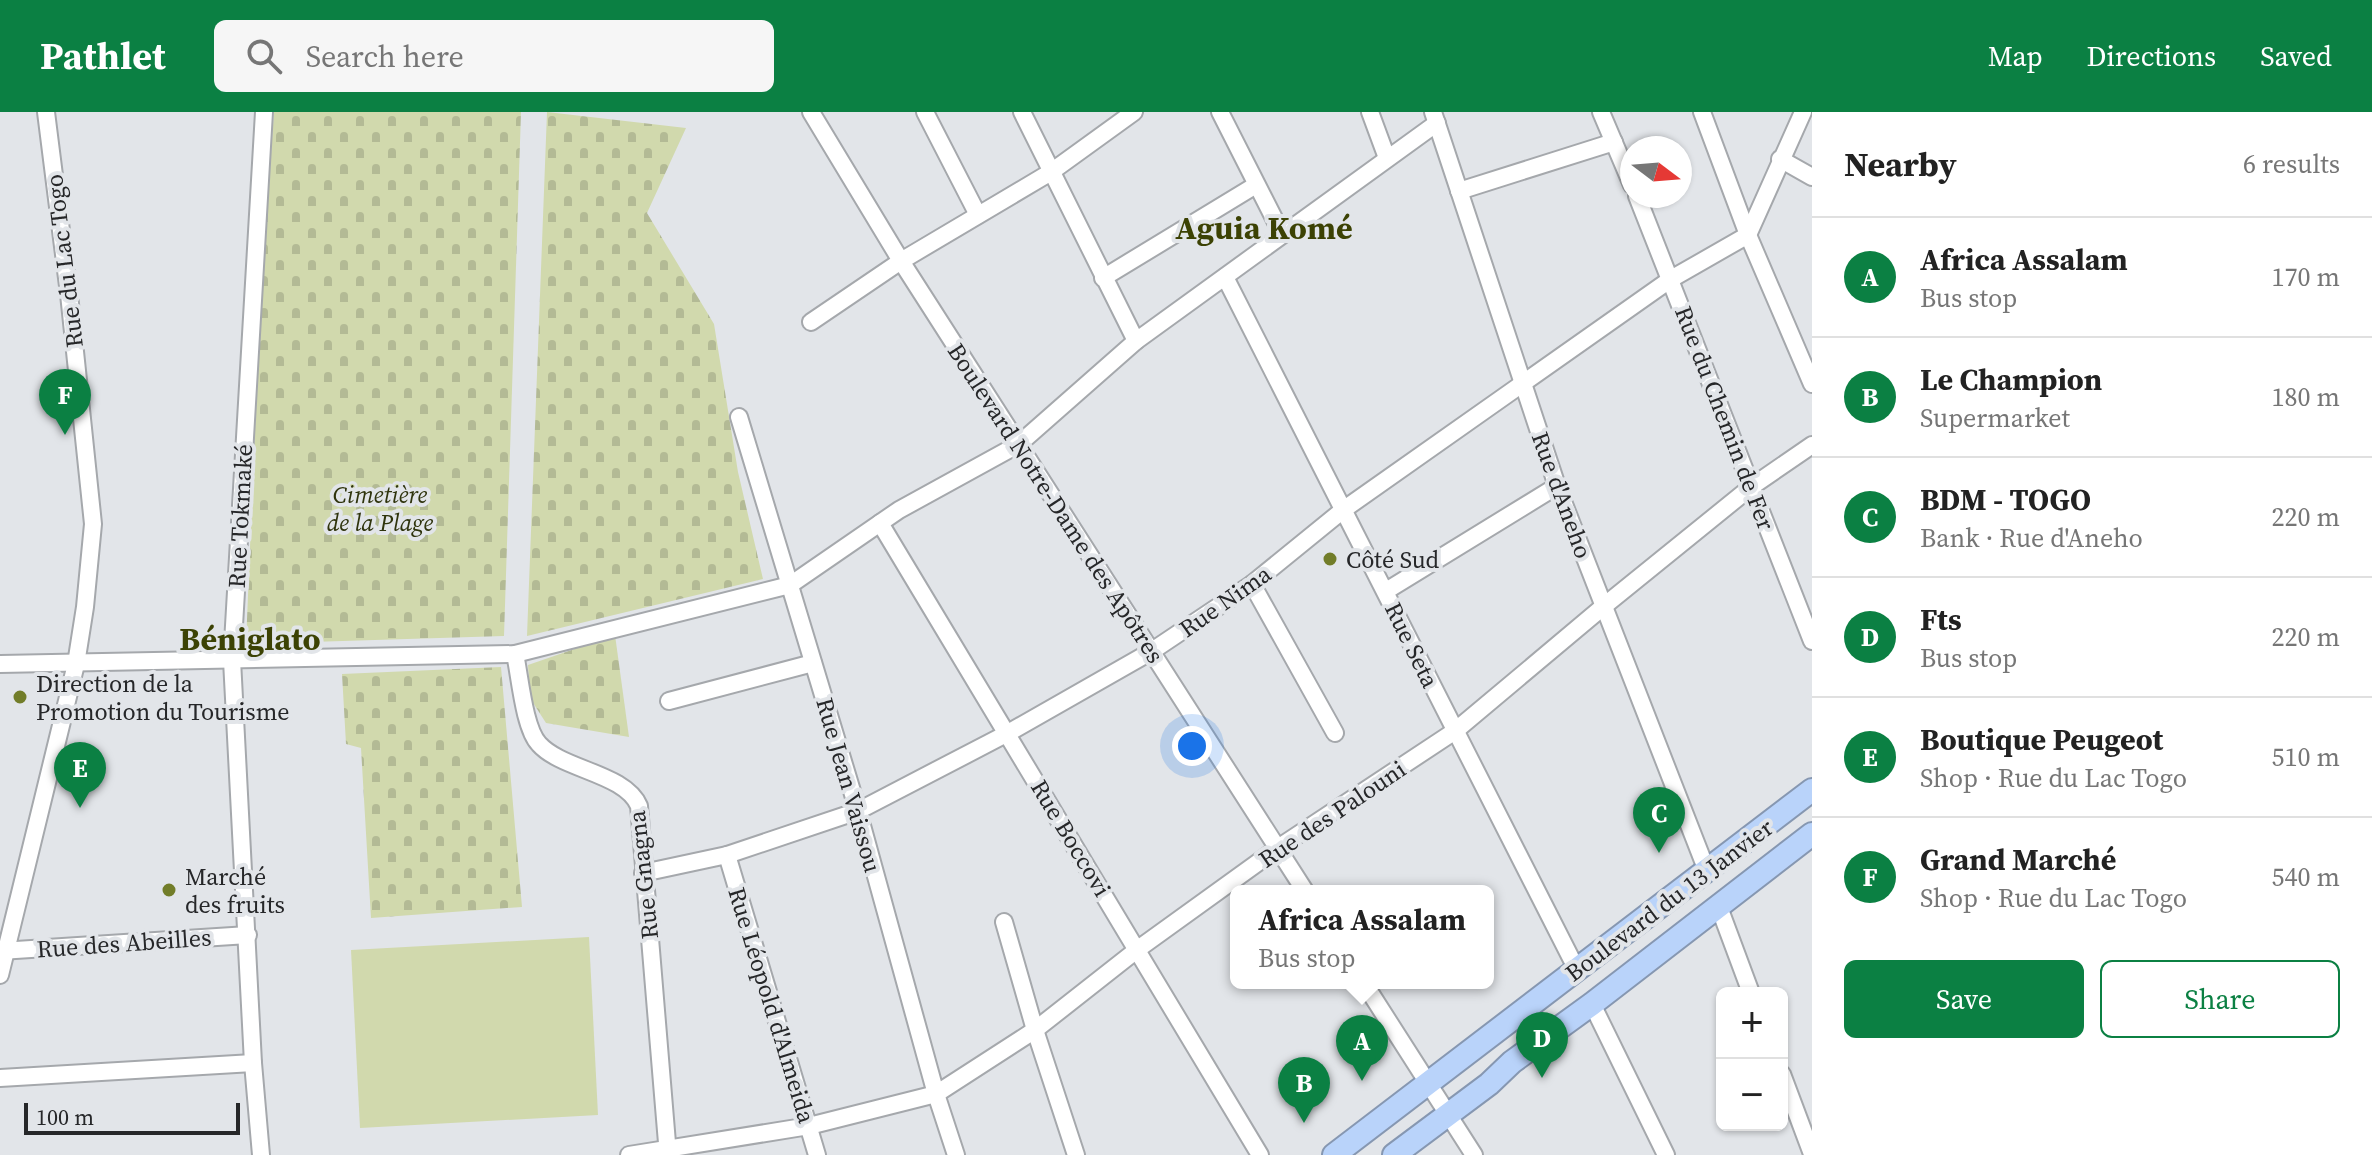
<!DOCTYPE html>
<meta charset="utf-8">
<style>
:root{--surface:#fff;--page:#f6f6f6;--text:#222;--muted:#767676;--line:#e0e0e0;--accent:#0b8043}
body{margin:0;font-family:"Source Serif 4",serif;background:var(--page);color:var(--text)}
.controls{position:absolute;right:24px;bottom:24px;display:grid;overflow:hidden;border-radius:12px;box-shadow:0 2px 6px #0004}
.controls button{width:72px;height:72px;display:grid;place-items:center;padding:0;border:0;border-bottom:2px solid var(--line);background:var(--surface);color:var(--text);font:40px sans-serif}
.compass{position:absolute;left:1620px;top:24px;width:72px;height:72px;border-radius:50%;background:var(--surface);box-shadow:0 2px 6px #0004;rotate:106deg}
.scale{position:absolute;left:24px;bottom:20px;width:216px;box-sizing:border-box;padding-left:8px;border:4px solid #262729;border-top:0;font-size:22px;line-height:28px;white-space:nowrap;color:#262729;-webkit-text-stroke:6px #e2e5e9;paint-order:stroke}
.you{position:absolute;left:1192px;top:634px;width:28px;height:28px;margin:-20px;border:6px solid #fff;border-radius:50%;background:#1a73e8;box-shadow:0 0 0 12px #1a73e833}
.badge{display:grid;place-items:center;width:52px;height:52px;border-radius:50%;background:var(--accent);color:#fff;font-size:26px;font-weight:700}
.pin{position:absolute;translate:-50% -66px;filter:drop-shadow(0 2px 4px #0008)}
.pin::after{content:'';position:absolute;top:42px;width:28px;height:24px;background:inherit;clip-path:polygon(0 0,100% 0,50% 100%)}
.popup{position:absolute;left:1230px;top:773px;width:264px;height:104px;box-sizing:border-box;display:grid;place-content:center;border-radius:12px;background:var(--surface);filter:drop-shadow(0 2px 6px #0005);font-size:26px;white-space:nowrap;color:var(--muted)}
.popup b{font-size:30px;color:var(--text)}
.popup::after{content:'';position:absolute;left:50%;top:100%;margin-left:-16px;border:16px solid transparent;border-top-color:var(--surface)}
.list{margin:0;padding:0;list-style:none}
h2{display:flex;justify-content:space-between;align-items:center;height:104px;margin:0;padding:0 32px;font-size:34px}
h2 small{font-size:26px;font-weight:400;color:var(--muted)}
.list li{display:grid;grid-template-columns:52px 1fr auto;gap:24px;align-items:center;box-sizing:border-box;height:120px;padding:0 32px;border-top:2px solid var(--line)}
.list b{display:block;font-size:30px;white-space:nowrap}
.list p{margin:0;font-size:26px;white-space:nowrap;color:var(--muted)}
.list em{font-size:26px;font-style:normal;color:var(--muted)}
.actions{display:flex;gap:16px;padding:24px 32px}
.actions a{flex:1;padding:18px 0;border:2px solid var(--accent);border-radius:12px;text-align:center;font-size:28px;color:var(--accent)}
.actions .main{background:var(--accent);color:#fff}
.icon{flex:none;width:44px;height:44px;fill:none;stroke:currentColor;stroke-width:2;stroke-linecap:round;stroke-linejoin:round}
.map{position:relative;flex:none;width:1812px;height:1043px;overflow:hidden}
header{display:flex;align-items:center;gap:48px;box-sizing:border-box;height:112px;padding:0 40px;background:var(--accent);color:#fff}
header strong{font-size:38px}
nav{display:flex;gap:44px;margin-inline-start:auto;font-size:28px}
.search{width:560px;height:72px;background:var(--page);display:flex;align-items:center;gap:20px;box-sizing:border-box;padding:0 28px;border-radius:12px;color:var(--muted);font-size:30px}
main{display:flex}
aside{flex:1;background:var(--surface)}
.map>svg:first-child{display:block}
.cemetery{fill:url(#cemetery-stones)}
.pitch{fill:#d1d9ad}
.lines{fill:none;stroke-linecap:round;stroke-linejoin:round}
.minor-casing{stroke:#a5a8ac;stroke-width:20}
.highway-casing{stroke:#8697b1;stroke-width:26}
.minor{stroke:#fff;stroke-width:16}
.highway{stroke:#b9d3fa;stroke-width:22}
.poi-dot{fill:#727d29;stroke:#e2e5e9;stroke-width:3}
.labels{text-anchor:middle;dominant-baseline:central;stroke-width:8;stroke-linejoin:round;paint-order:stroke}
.street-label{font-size:24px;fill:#262729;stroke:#e2e5e9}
.park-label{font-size:24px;font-style:italic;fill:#2f340d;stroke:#e2e5e9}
.poi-label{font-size:24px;fill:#262729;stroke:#e2e5e9;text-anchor:start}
.district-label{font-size:32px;font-weight:bold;fill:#3c4204;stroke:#e2e5e9}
</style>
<header>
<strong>Pathlet</strong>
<div class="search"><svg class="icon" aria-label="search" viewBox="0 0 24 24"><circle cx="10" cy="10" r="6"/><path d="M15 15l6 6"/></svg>Search here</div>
<nav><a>Map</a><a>Directions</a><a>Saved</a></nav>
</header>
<main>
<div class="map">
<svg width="1812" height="1043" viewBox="0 0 1812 1043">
<defs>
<pattern id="cemetery-stones" width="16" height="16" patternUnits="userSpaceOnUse" patternTransform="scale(2)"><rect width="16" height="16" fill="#d1d9ad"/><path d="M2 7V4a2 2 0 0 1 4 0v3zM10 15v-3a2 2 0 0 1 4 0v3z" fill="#b3ba95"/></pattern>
</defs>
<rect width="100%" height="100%" fill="#e2e5e9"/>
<!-- cemetery -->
<g class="cemetery">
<polygon points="274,0 521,0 504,524 246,532 260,193"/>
<polygon points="547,0 686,16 647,101 714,212 738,360 763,467 527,524"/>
<polygon points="615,523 629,625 546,611 530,586 528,553"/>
<polygon points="501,555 522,795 371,806 361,636 346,632 342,562"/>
</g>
<!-- pitch -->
<polygon class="pitch" points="589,825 598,1003 360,1016 351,838"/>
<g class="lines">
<defs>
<g id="minor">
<polyline points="811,0 901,149 1305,779"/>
<polyline points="925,0 978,103"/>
<polyline points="1022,0 1136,229"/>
<polyline points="1220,0 1282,122"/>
<polyline points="1370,0 1387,46"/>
<polyline points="1433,0 1557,374 1707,759"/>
<polyline points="1601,0 1632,73"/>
<polyline points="1702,0 1748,123 1812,272"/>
<polyline points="1780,47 1812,65"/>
<polyline points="1459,79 1614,30"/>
<polyline points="1637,84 1812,529"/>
<polyline points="1225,165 1577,858"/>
<polyline points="1103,166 1256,73"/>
<polyline points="811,210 901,149 1051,60 1134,0"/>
<polyline points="739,305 858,699 936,982 956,1043"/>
<polyline points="880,411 1260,1043"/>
<polyline points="1252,472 1335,621"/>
<polyline points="1386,479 1557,374"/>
<path d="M 515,542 C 520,565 524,616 539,632 C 562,658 625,661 639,694 L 668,1043"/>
<polyline points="0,552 515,542 790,473 899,398 1019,332 1136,229 1437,11"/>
<polyline points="669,589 813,551"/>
<polyline points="727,743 817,1043"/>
<polyline points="643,761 727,743 858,699 1008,621 1152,539 1252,472 1343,398 1671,167 1748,123 1803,0"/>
<polyline points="1719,795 1751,881"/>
<polyline points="1004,810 1035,918 1076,1043"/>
<polyline points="0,839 248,823"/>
<polyline points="0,863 76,552 85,495 93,412 69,182 46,0"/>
<polyline points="1364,871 1474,1043"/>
<polyline points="1592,892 1666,1043"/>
<polyline points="1782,962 1812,1042"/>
<polyline points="0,966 253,951"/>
<polyline points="261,1043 253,951 232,548 264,0"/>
<polyline points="629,1043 809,1014 936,982 1035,918 1138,837 1278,736 1455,619 1604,494 1751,375 1812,333"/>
</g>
<g id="highway">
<polyline points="1334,1043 1812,678"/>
<polyline points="1394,1043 1489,972 1512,950 1592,892 1812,722"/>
</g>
</defs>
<!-- minor casing -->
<use href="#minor" class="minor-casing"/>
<!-- highway casing -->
<use href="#highway" class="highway-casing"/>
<!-- minor -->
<use href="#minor" class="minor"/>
<!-- highway -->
<use href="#highway" class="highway"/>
</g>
<!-- markers -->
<g class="poi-dot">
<circle cx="1330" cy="447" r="8"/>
<circle cx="20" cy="585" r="8"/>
<circle cx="169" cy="778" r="8"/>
</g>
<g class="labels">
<!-- street labels -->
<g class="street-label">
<text transform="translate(64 149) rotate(-97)">Rue du Lac Togo</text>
<text transform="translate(1725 306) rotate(69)">Rue du Chemin de Fer</text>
<text transform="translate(1562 383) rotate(70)">Rue d'Aneho</text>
<text transform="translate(1056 391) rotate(57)">Boulevard Notre-Dame des Apôtres</text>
<text transform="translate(240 404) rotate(-87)">Rue Tokmaké</text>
<text transform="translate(1225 489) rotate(-35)">Rue Nima</text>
<text transform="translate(1412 533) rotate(64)">Rue Seta</text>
<text transform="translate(849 673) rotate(74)">Rue Jean Vaissou</text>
<text transform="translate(1332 702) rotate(-34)">Rue des Palouni</text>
<text transform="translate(1071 726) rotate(59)">Rue Boccovi</text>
<text transform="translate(643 763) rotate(-96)">Rue Gnagna</text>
<text transform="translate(1669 788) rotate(-37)">Boulevard du 13 Janvier</text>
<text transform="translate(124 831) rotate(-4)">Rue des Abeilles</text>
<text transform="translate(772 893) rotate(73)">Rue Léopold d'Almeida</text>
</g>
<!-- park labels -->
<g class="park-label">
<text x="380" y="382">Cimetière<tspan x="380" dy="28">de la Plage</tspan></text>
</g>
<!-- poi labels -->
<g class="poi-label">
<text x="1346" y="447">Côté Sud</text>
<text x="36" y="571">Direction de la<tspan x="36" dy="28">Promotion du Tourisme</tspan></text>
<text x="185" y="764">Marché<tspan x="185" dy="28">des fruits</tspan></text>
</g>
<!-- district labels -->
<g class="district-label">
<text x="1264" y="116">Aguia Komé</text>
<text x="250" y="527">Béniglato</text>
</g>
</g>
</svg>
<div class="controls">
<button>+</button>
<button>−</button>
</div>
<svg class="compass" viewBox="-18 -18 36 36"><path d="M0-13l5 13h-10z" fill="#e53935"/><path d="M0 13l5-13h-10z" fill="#767676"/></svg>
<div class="scale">100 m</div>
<div class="you"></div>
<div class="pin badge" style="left:1362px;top:969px">A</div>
<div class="popup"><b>Africa Assalam</b>Bus stop</div>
<div class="pin badge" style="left:1304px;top:1011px">B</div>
<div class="pin badge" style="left:1659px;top:741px">C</div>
<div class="pin badge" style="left:1542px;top:966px">D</div>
<div class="pin badge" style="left:80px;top:696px">E</div>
<div class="pin badge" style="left:65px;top:323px">F</div>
</div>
<aside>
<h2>Nearby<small>6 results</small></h2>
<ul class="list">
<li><span class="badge">A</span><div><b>Africa Assalam</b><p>Bus stop</p></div><em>170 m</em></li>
<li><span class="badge">B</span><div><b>Le Champion</b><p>Supermarket</p></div><em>180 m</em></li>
<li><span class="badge">C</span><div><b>BDM - TOGO</b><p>Bank · Rue d'Aneho</p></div><em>220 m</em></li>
<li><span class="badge">D</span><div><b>Fts</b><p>Bus stop</p></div><em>220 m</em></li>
<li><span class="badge">E</span><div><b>Boutique Peugeot</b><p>Shop · Rue du Lac Togo</p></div><em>510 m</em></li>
<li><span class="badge">F</span><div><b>Grand Marché</b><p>Shop · Rue du Lac Togo</p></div><em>540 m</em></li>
</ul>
<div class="actions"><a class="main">Save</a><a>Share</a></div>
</aside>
</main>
